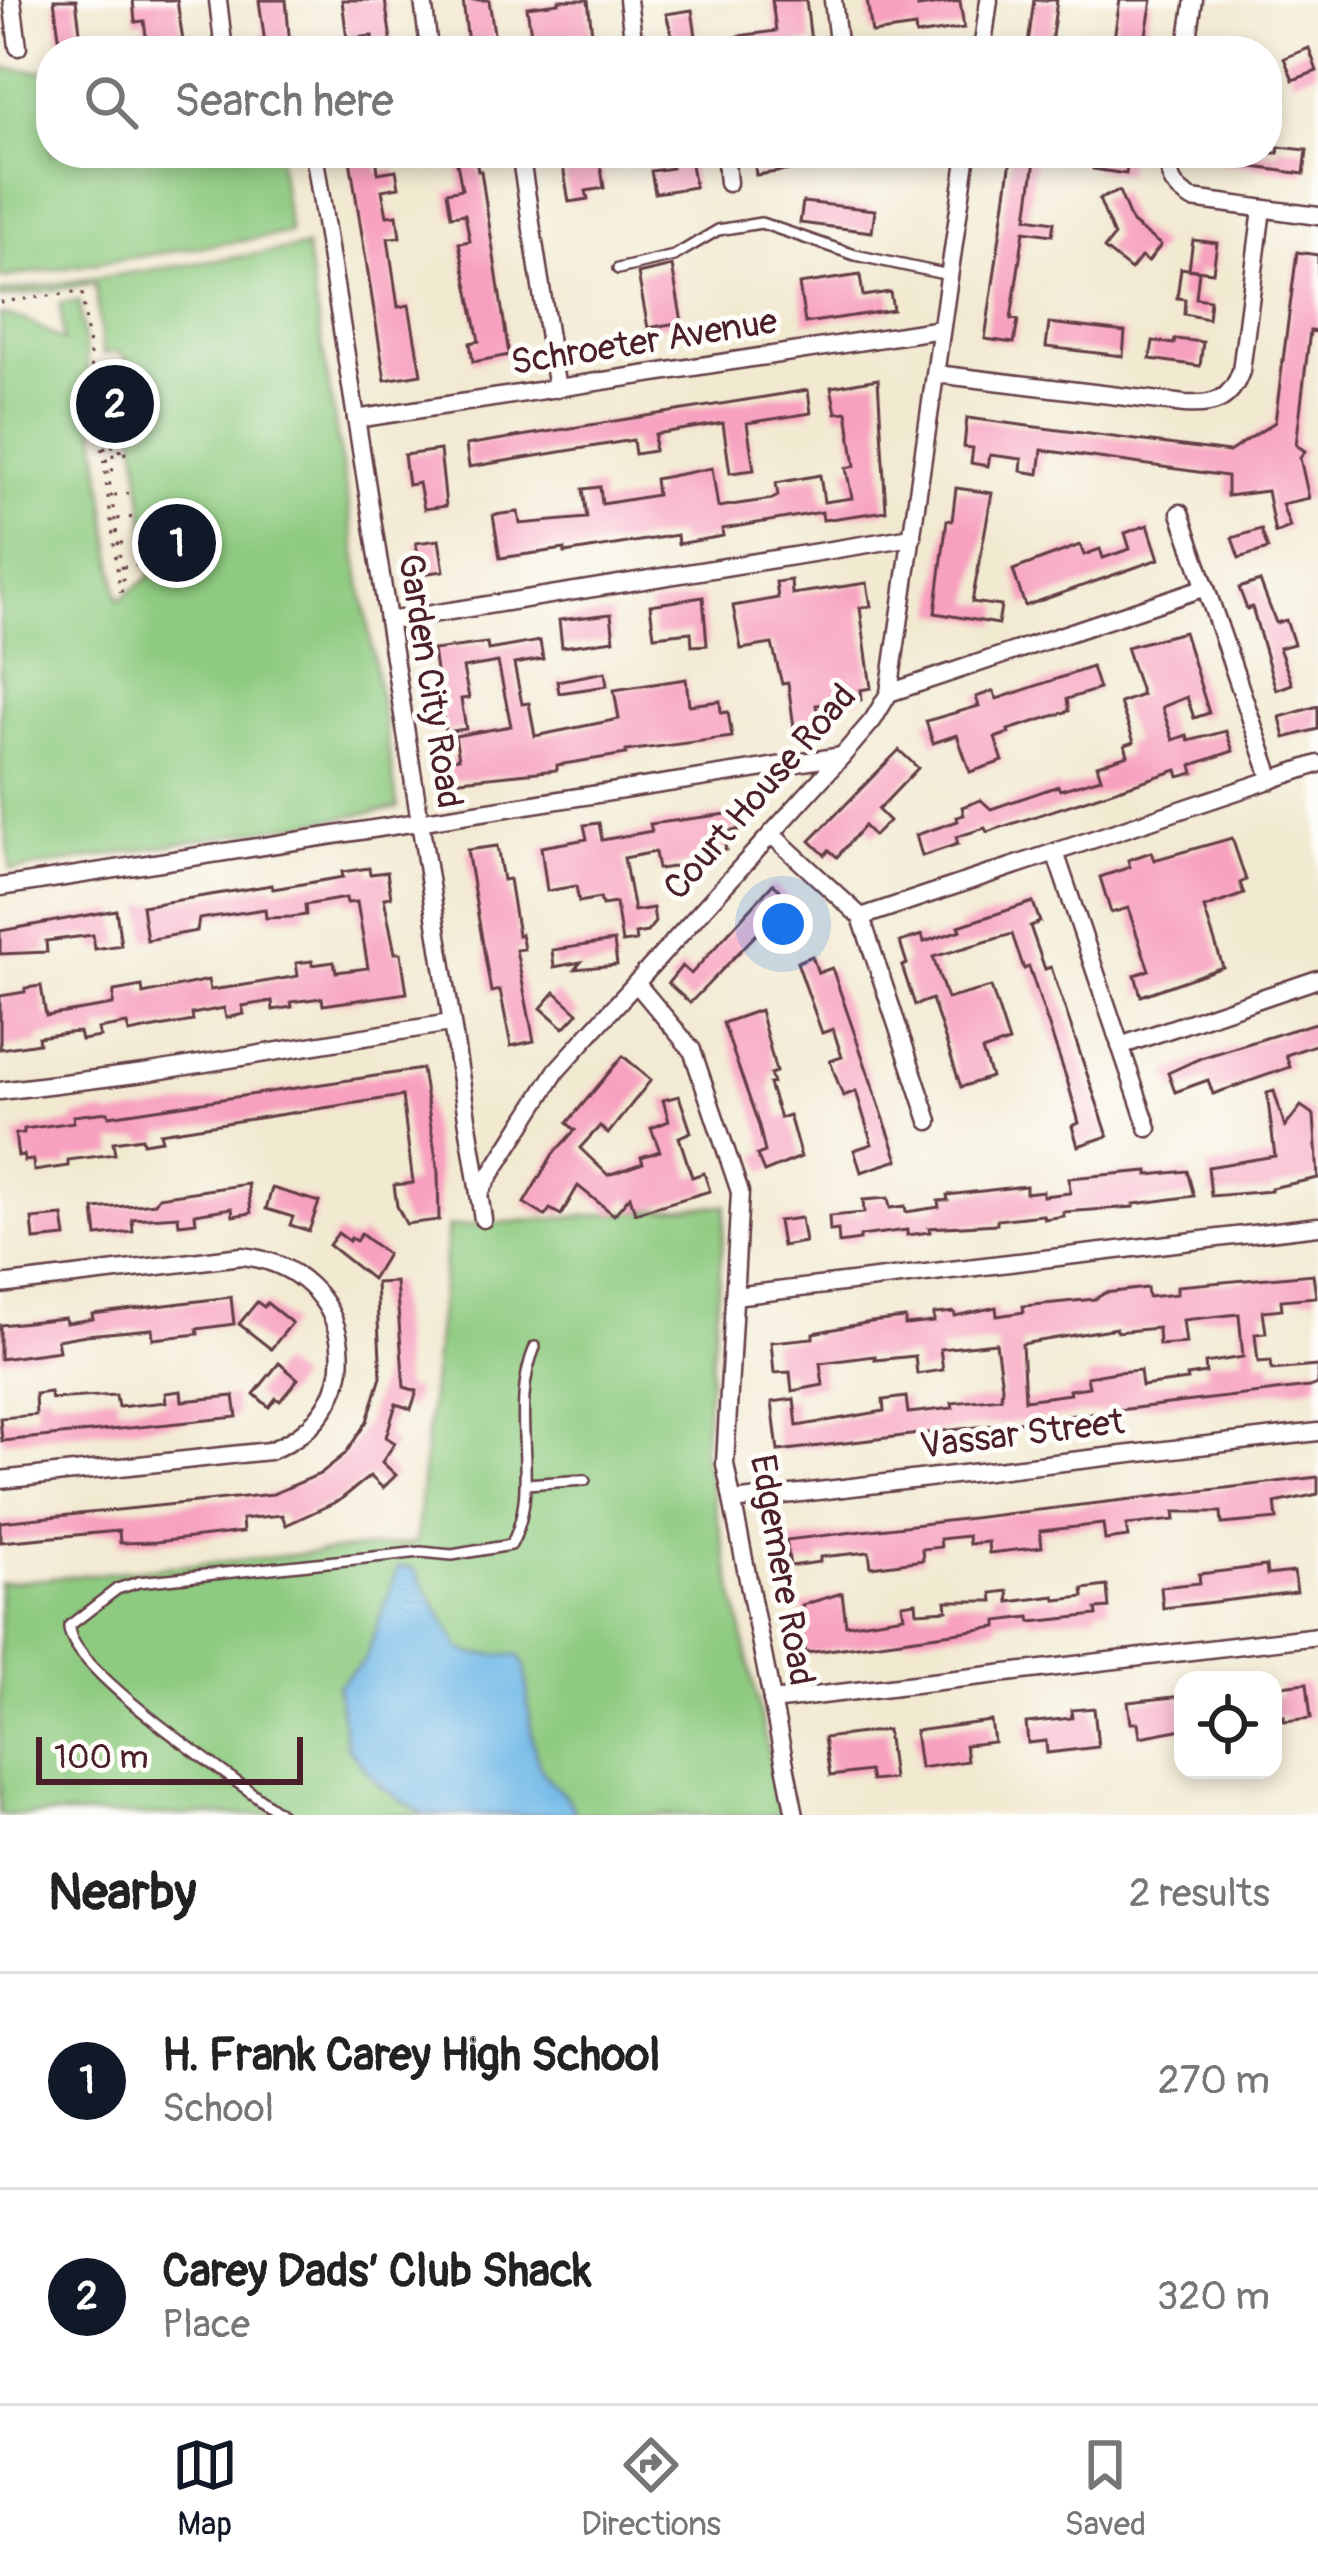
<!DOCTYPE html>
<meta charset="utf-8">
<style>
:root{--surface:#fff;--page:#f2f2f2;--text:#222;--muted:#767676;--line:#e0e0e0;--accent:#111827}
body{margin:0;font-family:Pangolin,sans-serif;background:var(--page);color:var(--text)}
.controls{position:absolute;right:36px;bottom:36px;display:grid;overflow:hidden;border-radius:24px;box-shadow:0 6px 18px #0003}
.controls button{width:108px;height:108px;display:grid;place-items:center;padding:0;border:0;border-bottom:3px solid var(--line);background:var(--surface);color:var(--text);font:60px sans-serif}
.scale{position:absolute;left:36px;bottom:30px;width:267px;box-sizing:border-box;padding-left:12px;border:6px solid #4a1f2b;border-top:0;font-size:33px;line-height:42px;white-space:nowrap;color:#4a1f2b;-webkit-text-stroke:9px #fdfcf7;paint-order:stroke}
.you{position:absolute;left:783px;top:924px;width:42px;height:42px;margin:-30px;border:9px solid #fff;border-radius:50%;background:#1a73e8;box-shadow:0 0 0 18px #1a73e833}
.badge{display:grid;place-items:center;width:78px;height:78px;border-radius:50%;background:var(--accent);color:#fff;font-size:39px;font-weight:700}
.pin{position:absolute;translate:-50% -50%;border:6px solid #fff;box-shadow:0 3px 12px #0006}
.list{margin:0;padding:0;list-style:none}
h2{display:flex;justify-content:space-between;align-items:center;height:156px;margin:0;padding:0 48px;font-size:51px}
h2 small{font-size:39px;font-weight:400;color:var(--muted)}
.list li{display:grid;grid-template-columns:78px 1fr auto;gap:36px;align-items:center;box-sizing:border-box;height:216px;padding:0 48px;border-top:3px solid var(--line)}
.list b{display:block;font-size:45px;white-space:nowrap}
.list p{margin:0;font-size:39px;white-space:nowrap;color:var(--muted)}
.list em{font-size:39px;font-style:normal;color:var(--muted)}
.icon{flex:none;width:66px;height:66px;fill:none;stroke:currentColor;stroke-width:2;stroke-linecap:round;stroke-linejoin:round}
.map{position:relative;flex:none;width:1318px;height:1815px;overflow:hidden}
.search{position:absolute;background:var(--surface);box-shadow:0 6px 18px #0003;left:36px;right:36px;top:36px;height:132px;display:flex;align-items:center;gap:30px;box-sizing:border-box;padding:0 42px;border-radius:48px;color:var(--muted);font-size:45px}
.sheet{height:588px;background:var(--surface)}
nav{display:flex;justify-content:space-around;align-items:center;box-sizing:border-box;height:168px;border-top:3px solid var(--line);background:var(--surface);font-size:33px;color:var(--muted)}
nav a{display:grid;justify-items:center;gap:6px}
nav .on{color:var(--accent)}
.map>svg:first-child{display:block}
.green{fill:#8ecb80;stroke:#6c7556;stroke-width:3}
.water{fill:#6eb8e7;stroke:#5c6c89;stroke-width:3}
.building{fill:#f7a0bf;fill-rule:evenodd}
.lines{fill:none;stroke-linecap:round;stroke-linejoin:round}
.service-casing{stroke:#633d44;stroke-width:14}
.minor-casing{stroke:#633d44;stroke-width:21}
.path{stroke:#633d44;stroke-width:3;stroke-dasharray:3 9;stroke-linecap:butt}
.service{stroke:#fff;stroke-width:9}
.minor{stroke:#fff;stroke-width:16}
.labels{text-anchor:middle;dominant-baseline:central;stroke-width:10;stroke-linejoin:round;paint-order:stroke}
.street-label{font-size:36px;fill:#4a1f2b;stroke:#fdfcf7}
</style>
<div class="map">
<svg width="1318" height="1815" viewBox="0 0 1318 1815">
<rect width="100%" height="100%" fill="#fdfcf7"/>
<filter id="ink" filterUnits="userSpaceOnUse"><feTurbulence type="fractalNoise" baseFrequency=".00833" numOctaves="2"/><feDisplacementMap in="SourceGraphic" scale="24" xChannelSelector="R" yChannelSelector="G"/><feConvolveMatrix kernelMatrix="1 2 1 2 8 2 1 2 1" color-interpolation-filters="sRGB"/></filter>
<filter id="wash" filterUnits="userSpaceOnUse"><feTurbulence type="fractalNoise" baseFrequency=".004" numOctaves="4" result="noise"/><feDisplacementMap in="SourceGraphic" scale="48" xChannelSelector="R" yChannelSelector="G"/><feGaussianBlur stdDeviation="2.7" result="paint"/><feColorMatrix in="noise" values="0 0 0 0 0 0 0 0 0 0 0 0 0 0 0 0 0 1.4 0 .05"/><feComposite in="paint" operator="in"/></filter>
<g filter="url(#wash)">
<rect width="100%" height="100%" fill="#f2e9d1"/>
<!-- green -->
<g class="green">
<polygon points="0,68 51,72 51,153 278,153 290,233 0,278"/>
<polygon points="306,247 398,808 11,871 0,795 0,314 26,320 64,341 60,303 79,301 118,601 151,576 126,358 118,352 103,354 95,283 0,298 0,292"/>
<polygon points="726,1205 703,1452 782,1815 0,1815 0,1583 416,1543 448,1227"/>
</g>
<!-- water -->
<path class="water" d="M 398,1567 L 413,1568 L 460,1648 L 471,1654 L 518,1655 L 525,1666 C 528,1693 529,1747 542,1770 C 554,1791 566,1789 576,1815 L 425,1815 L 382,1788 L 347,1747 L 337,1686 L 365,1660 Z"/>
<g id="blocks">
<!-- building -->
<g class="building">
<polygon points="54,0 76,0 81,39 77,40 79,49 61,51"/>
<polygon points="133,0 177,0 184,48 148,51 144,21 135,22"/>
<polygon points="259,0 286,0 290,46 266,50"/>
<polygon points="342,0 385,0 392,47 374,49 372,36 347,39"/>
<polygon points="463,0 489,0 495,40 468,44"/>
<polygon points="559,0 588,0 593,42 533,48 527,7 559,3"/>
<polygon points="772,0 806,0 811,42 740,50 738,36 776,31"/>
<polygon points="867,0 917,0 918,7 960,1 964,28 916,35 915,27 872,33"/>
<polygon points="1034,0 1057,0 1050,51 1027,51"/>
<polygon points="1120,0 1152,0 1143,51 1121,51 1122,46 1113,45"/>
<polygon points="692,10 696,36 673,39 666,14"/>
<polygon points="1309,48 1317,71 1293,80 1284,58"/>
<polygon points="1279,147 1307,150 1304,174 1217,162 1218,153 1278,153"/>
<polygon points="349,153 376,153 378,173 396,170 399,187 382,190 387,216 397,215 400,237 388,238 398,307 409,305 421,374 385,380"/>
<polygon points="455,153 475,153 478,171 481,171 509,355 473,362 470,343 479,341 459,243 470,241 465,214 451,216 447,192 462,189"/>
<polygon points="670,153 689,153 695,187 655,193 651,171 672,168"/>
<polygon points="753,153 789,153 791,170 756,175"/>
<polygon points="1012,153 1036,153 1027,218 1054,222 1052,235 1024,231 1011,319 1018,320 1014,343 985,339"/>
<polygon points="1095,153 1129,153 1126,174 1093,169"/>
<polygon points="600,161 604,188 586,191 588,199 569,202 563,166"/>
<polygon points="1119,191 1132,223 1161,245 1148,262 1141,257 1131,270 1104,249 1114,236 1099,199"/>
<polygon points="803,202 875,210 872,232 800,223"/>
<polygon points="1193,240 1217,243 1213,272 1189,269"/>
<polygon points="1297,252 1318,255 1318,332 1310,331 1296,445 1305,451 1300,458 1309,498 1282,504 1290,527 1275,533 1267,491 1227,496 1227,476 1042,450 1039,474 1021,471 1022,459 990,455 988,466 971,463 973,448 964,447 967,418 1229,452 1275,422"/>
<polygon points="672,266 682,322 648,328 638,274"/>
<polygon points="1181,268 1199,271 1196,298 1210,300 1208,319 1184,314 1185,299 1177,298"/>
<polygon points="860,275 863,296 890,292 893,310 805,323 799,284"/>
<polygon points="1049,323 1125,332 1123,356 1046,347"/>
<polygon points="1175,339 1203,342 1200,366 1150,359 1153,341 1174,344"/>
<polygon points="878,379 886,511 823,520 822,512 722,529 723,536 678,544 677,535 565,553 565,549 500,558 493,515 518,512 520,524 587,518 583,489 600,487 602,504 657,495 655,479 712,468 718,507 772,499 778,496 776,483 820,475 824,502 852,498 846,468 855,466 847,412 836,413 831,387"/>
<polygon points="127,383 131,420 102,424 98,387"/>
<polygon points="808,390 811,413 747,423 754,470 730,473 723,423 655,434 654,451 635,454 633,440 469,467 466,445"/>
<polygon points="440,450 446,506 424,509 419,483 408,485 404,455"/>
<polygon points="956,488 992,493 972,602 1001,606 998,624 935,613 947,520 952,521"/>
<polygon points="1148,525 1159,559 1025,606 1013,570 1080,545 1084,555 1100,549 1103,558 1130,549 1125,533"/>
<polygon points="1261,529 1268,549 1239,558 1232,538"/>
<polygon points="439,540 444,571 421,574 416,543"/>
<polygon points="791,580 792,594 867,583 871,606 860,608 871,688 860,690 861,700 816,705 819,723 794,727 788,683 782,684 772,644 741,649 733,606 778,598 776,582"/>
<polygon points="1260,581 1276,623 1286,620 1294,644 1279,648 1292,684 1276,690 1252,607 1247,609 1239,588"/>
<polygon points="703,597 707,645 692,646 691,632 654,636 650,605"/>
<polygon points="611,614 614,640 562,647 559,620"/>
<polygon points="1184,632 1209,713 1194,718 1187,697 1162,707 1173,740 1187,735 1189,741 1226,731 1233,751 1192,765 1194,773 1179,777 1177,770 987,832 985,828 956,837 958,844 922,856 916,835 958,821 957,817 964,815 962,807 981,800 991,809 1058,786 1060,790 1101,778 1097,765 1128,755 1125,745 1134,742 1120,703 1142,695 1126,647"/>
<polygon points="540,641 543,659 514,664 522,704 529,703 535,736 619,719 614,690 686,679 689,705 720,701 721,713 728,712 732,737 626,751 626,754 557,765 557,770 450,781 447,760 459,758 455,736 511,726 498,662 463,668 469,698 461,699 466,729 445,732 433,650 487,643 488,650"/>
<polygon points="1092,667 1099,689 1067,699 1069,711 1008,730 1009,733 995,738 1003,761 970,772 957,735 933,743 926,721 979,706 976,697 993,691 997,699"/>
<polygon points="605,672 607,686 559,693 557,681"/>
<polygon points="1318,706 1318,729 1285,738 1280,717"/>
<polygon points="899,750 918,768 878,810 889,821 874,836 864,826 837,857 829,850 825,855 810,841"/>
<polygon points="735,813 738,830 723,832 726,850 714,851 716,861 658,869 655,852 624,858 634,911 653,908 655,922 647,932 635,934 636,941 622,943 616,903 602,905 600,898 579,902 576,886 547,891 541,847 587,839 584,825 599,823 602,840 652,831 650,824"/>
<polygon points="1232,838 1246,880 1240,883 1244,894 1204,908 1223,967 1141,996 1135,975 1149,970 1137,935 1128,908 1111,913 1100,877 1130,867 1128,860 1151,852 1154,860"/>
<polygon points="497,846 503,880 509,879 518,935 521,934 524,949 516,950 534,1041 511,1046 500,990 491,992 467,850"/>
<polygon points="369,868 370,874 387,872 391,897 384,898 395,953 401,953 407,993 323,1005 322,998 291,1002 292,1007 273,1010 272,1001 242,1006 244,1014 226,1018 224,1008 192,1014 193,1021 149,1029 129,1033 127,1024 98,1029 100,1037 81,1040 79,1032 67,1033 38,1037 39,1043 0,1049 0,996 25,992 25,988 41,986 46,1016 113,1005 114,991 142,986 143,994 208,980 210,990 239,986 298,976 296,963 312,961 312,965 334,962 336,972 368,968 357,902 347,903 346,898 305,905 306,915 291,917 266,918 265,909 199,919 197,931 147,940 142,906 272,885 273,889 343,877 342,872"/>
<polygon points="773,884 800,909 785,924 775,915 690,1003 668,983 682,966 691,974"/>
<polygon points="1033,902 1040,922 1030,926 1045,969 1051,967 1108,1136 1078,1146 1072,1126 1079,1123 1068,1083 1029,967 1024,969 1012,934 933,957 947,999 991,987 1009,1042 982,1051 991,1077 961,1087 932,999 915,1005 902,966 907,964 900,942 922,935 924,942 961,930 959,926"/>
<polygon points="116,910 121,945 95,949 93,935 46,941 47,952 0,954 0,931"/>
<polygon points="614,941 617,965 575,969 581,962 554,967 552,950"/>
<polygon points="812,956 818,973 832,968 898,1160 861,1172 854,1150 872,1144 856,1091 843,1096 830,1061 842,1057 833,1029 822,1033 797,962"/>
<polygon points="555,992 578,1013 564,1028 541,1008"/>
<polygon points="760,1010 776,1072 770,1074 773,1083 769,1084 780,1118 789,1115 801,1157 764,1172 757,1155 765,1152 759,1126 723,1023"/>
<polygon points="1318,1022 1318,1044 1286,1055 1290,1067 1213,1094 1208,1080 1175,1092 1168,1073 1201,1058"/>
<polygon points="623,1056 651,1080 608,1134 600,1126 580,1148 608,1175 643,1163 641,1157 660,1151 651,1128 669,1121 663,1100 679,1096 691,1132 679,1137 692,1177 704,1173 710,1191 635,1213 630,1196 614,1215 578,1186 561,1215 550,1209 545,1216 524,1203 553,1154 575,1130 567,1123"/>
<polygon points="422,1069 438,1172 439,1220 406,1224 397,1206 394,1185 413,1183 402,1096 160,1133 162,1140 143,1143 142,1138 113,1142 115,1154 68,1160 68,1166 34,1171 33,1160 24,1161 24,1155 18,1156 15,1134 24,1133 24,1129 74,1122 73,1116 108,1112 109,1116"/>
<polygon points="1274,1091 1285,1127 1301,1106 1314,1115 1318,1178 1271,1188 1271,1191 1211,1196 1208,1167 1275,1156 1267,1093"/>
<polygon points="1148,1171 1148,1175 1187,1171 1194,1196 1134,1204 1134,1207 1063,1212 1064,1216 1044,1219 1043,1215 997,1220 997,1224 929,1228 930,1232 907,1235 907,1230 860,1236 860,1240 839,1243 838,1230 830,1231 829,1216 864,1213 863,1200 888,1198 890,1208 905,1206 906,1212 939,1207 938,1201 948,1200 947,1195 1026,1186 1026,1193 1043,1191 1043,1196 1070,1193 1069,1178"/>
<polygon points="248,1184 251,1213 233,1216 232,1208 195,1214 196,1222 179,1224 178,1216 132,1219 133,1232 97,1236 94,1209 155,1203 159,1197"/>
<polygon points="272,1188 319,1202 309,1231 290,1225 293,1217 266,1209"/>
<polygon points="63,1216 66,1237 34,1240 32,1219"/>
<polygon points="801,1218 805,1242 782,1246 778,1221"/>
<polygon points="338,1233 349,1241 351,1238 356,1241 361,1234 387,1254 372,1279 329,1245"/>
<path d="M 1313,1274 L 1316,1297 L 1281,1300 L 1282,1309 L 1263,1311 L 1266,1333 L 1255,1334 L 1258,1362 L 1271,1361 L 1272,1370 L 1318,1366 L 1318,1384 L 1309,1387 L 778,1451 L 772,1402 L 794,1399 L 797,1426 L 884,1411 L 883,1400 L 906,1397 L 908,1413 L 953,1408 L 952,1403 L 1001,1398 L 1002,1386 L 996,1343 L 940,1349 L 943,1370 L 917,1374 L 915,1356 L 875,1360 L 875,1356 L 820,1363 L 823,1385 L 792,1391 L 790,1372 L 774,1373 L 771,1342 L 813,1338 L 813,1333 L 871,1322 L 905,1318 L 905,1325 L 934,1322 L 934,1314 L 954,1312 L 955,1316 L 996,1307 L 997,1316 L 1024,1312 L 1023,1306 L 1095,1299 L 1105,1293 L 1147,1288 L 1148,1297 L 1177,1294 L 1177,1286 ZM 1239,1314 L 1243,1357 L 1205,1363 L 1206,1373 L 1187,1376 L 1188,1380 L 1142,1386 L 1140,1370 L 1117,1372 L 1087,1377 L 1089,1387 L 1069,1390 L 1070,1394 L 1025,1400 L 1022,1344 L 1116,1328 L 1117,1332 L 1158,1328 L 1159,1345 L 1186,1343 L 1183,1320 Z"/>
<polygon points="396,1282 404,1387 417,1391 411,1409 396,1404 386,1437 395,1443 382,1462 396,1475 383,1488 370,1476 340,1500 286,1525 282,1515 242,1519 243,1532 156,1542 120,1543 119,1531 0,1542 0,1522 273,1494 320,1474 345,1454 367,1421 381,1377 376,1283"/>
<polygon points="231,1297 234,1324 197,1329 198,1334 153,1339 152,1329 86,1335 57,1340 59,1351 0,1359 0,1325 65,1318 66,1323 93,1319 92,1314"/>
<polygon points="257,1302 264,1307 267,1303 292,1323 271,1349 239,1324"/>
<polygon points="279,1363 298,1379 280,1401 276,1398 269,1407 254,1394"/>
<polygon points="181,1391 182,1401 234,1396 237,1417 2,1441 0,1418 36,1415 35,1394 50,1392 51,1399 116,1395 118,1407 166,1402 165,1393"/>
<polygon points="1318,1477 1318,1494 1275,1503 1277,1519 1222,1524 1221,1512 1174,1512 1175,1520 1126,1525 1128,1537 1105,1540 1103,1524 1040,1531 1042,1547 989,1553 988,1542 969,1544 968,1536 940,1539 941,1547 922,1549 923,1560 871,1567 869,1552 820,1557 820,1562 790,1566 786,1540"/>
<polygon points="1266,1566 1267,1575 1294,1572 1297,1592 1163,1608 1161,1587 1200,1583 1199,1574"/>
<polygon points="1107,1586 1109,1608 1096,1609 1097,1615 1031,1622 1030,1617 997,1621 997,1627 806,1653 800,1622 806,1620 802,1605 842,1593 846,1625 904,1616 902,1604 916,1602 917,1612 947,1610 946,1601 993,1601 992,1593 1008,1591 1009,1602 1055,1596 1056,1600 1084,1597 1083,1589"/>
<polygon points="1307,1683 1311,1718 1284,1721 1284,1716 1275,1717 1273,1697 1281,1696 1280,1686"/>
<polygon points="1183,1696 1183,1729 1140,1737 1138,1723 1131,1723 1128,1702"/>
<polygon points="1094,1708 1098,1747 1047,1753 1046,1741 1028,1743 1026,1723 1072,1718 1071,1710"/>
<polygon points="991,1721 994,1742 965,1745 967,1761 920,1768 915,1731"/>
<polygon points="887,1730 893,1779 871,1781 869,1771 830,1776 824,1738"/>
</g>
</g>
</g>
<g filter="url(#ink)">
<use href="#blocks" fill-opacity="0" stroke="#633d44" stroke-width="3"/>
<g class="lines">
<defs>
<g id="service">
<polyline points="618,269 674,256 718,230 761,223 855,255 949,275"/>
<polyline points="526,1484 585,1480"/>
<path d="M 282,1815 C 243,1784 67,1670 69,1626 L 117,1589 L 139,1582 L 421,1552 L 452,1555 L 511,1545 C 543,1486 507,1413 535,1347"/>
</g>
<g id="minor">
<polyline points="12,0 18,47"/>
<polyline points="218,0 224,51"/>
<polyline points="423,0 429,49"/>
<polyline points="628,0 634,46"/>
<polyline points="833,0 839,51"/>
<polyline points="982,51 989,0"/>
<polyline points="1186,51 1194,0"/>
<polyline points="314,153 483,1219"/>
<polyline points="520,153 557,389"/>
<polyline points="725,153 728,183"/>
<path d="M 1170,153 C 1168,177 1170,186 1192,199 L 1318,216"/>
<path d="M 936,374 L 1185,404 C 1214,406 1231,400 1241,371 L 1262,209"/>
<polyline points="356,419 941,329"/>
<polyline points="1180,513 1272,780"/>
<polyline points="388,621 912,537"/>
<polyline points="889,693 1206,587"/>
<polyline points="771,834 861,917 929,1121"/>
<polyline points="1055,852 1148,1128"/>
<polyline points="0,887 842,756"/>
<polyline points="861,917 1318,764"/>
<polyline points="636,983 692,1050 740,1192 725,1464 795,1815"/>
<polyline points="1120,1046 1318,979"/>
<polyline points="0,1091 144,1073 450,1023"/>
<polyline points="479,1193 557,1070 842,756 873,720 889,693 967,153"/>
<path d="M 0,1285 L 242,1256 C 356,1268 379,1409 269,1451 L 0,1480"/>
<polyline points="734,1296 1318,1226"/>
<polyline points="733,1501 1318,1432"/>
<polyline points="772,1701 1318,1636"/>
</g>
</defs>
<!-- service casing -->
<use href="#service" class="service-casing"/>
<!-- minor casing -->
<use href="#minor" class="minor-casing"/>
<!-- path -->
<g class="path">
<polyline points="0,302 82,292 120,591 125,591 124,586"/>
<polyline points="101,429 111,431 113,451 127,450 127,453 108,456"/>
<polyline points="103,435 124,586"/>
<polyline points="111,470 123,469"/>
<polyline points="114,495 131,493"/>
<polyline points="117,519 135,517"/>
<polyline points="120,543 137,541"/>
<polyline points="123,567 140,565"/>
</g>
<!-- service -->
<use href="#service" class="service"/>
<!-- minor -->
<use href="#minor" class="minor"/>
</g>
</g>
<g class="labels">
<!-- street labels -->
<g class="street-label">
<text transform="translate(644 342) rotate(-9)">Schroeter Avenue</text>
<text transform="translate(430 681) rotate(81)">Garden City Road</text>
<text transform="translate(760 792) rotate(-49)">Court House Road</text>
<text transform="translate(1022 1434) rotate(-7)">Vassar Street</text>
<text transform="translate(782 1570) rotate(80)">Edgemere Road</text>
</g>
</g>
</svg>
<div class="controls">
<button><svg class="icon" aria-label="locate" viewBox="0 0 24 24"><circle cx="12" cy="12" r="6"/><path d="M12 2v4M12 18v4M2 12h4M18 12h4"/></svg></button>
</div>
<div class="scale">100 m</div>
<div class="you"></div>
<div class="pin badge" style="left:177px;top:543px">1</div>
<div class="pin badge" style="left:115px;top:404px">2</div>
<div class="search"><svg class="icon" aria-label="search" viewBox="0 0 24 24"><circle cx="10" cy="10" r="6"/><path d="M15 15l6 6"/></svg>Search here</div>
</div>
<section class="sheet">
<h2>Nearby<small>2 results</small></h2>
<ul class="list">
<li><span class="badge">1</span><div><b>H. Frank Carey High School</b><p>School</p></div><em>270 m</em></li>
<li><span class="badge">2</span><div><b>Carey Dads’ Club Shack</b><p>Place</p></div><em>320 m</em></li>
</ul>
</section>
<nav>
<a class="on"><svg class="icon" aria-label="map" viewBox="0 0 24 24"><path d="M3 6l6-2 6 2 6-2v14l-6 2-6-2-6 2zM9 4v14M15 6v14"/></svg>Map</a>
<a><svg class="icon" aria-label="directions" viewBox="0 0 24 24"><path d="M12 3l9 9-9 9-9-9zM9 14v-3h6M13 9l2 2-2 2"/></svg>Directions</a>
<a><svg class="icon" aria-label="saved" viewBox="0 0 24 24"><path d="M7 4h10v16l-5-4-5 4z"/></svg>Saved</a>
</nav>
